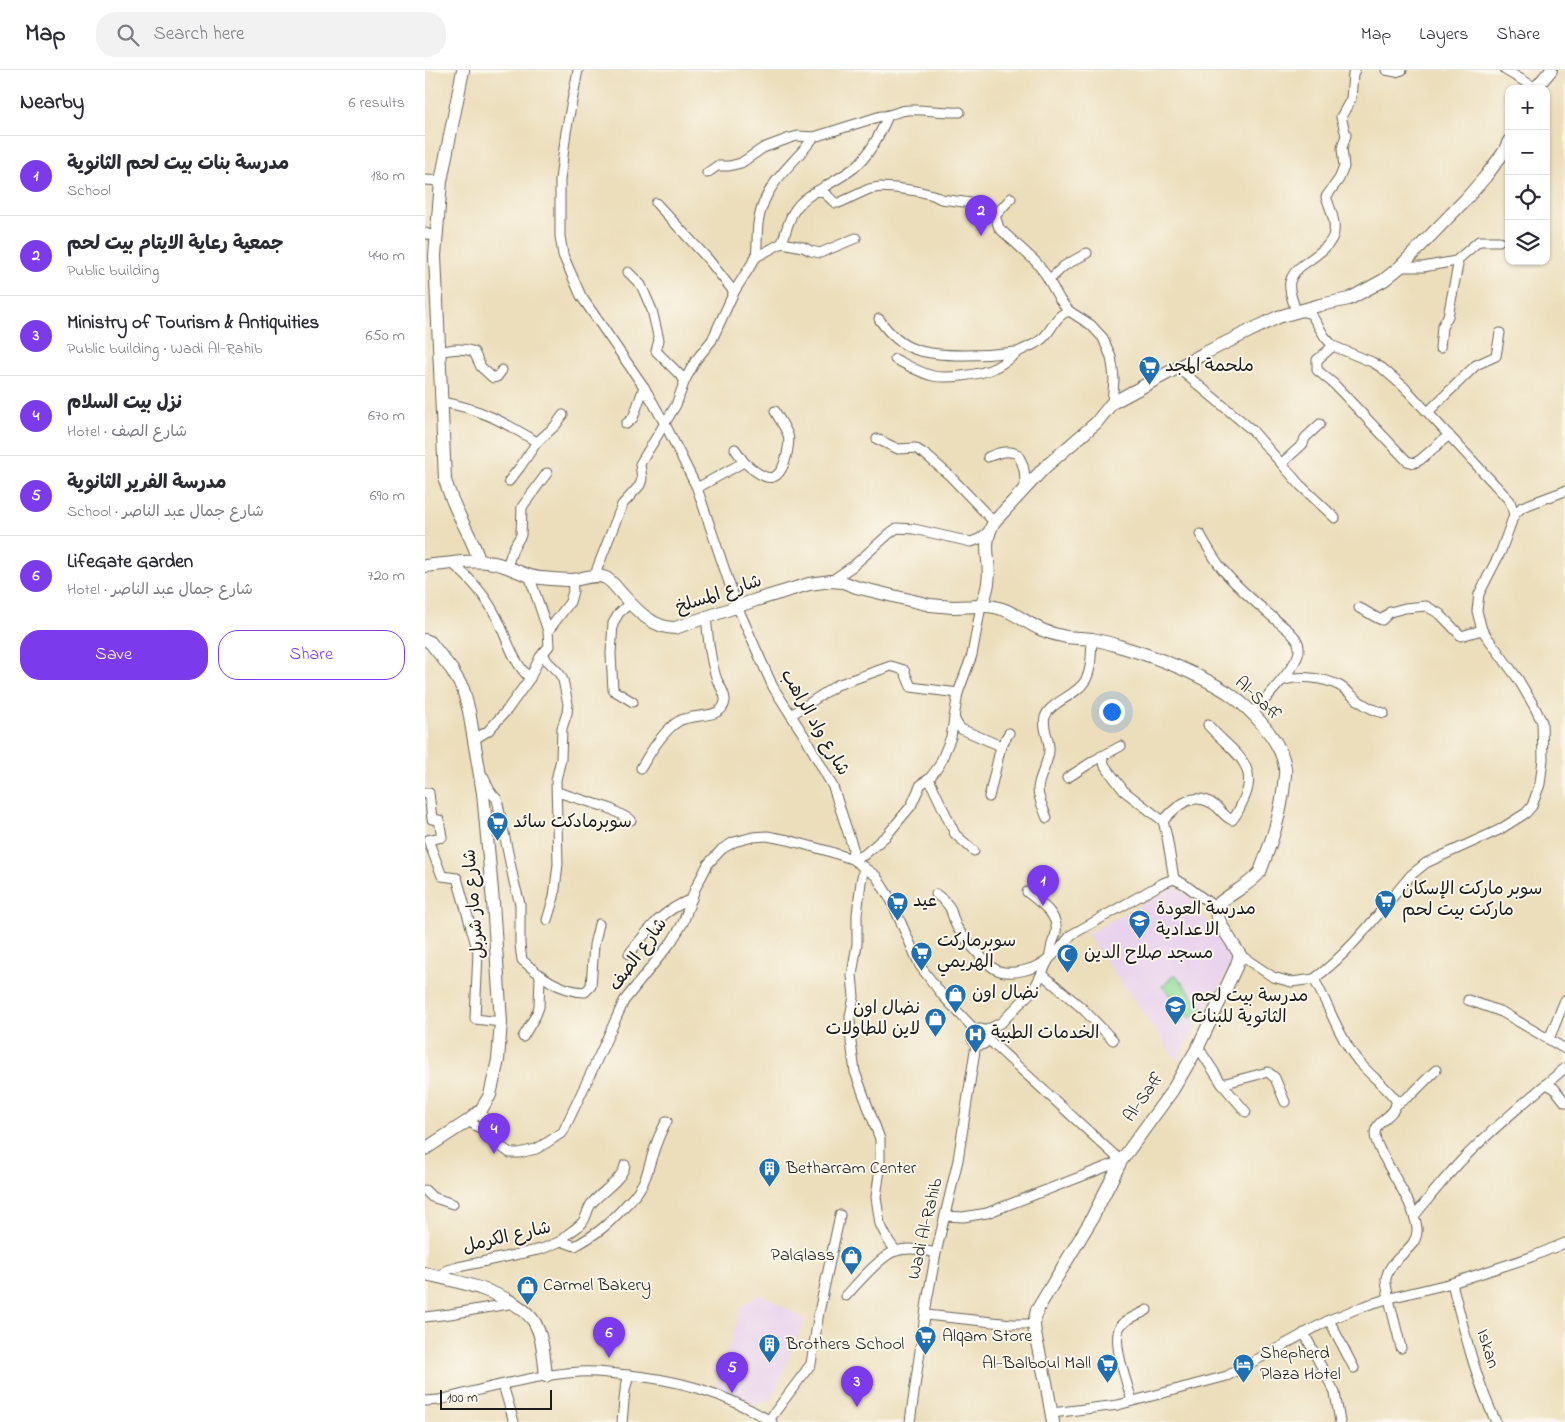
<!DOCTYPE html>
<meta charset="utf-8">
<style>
:root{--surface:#fff;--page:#f2f2f3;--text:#2b2b33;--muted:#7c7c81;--line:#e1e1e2;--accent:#7c3aed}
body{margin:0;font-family:"Indie Flower","Playpen Sans Arabic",sans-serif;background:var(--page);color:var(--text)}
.controls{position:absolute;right:15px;top:15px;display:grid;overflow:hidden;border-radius:10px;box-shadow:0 1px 4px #0004}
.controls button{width:45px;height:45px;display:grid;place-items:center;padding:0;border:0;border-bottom:1px solid var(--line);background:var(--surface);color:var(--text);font:25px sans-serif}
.scale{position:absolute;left:15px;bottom:12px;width:112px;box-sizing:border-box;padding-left:5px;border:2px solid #1c1c1c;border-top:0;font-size:14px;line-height:18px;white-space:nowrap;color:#1c1c1c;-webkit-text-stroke:4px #fbf7ec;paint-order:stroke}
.you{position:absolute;left:686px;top:641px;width:18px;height:18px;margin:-12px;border:4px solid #fff;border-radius:50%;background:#1a73e8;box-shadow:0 0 0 8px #1a73e833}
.badge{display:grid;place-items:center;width:32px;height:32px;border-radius:50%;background:var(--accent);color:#fff;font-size:16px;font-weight:700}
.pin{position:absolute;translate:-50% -41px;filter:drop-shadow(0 1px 2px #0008)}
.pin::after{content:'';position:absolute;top:26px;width:18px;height:15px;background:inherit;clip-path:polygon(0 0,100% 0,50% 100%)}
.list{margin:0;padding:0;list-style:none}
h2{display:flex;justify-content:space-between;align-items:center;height:65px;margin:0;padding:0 20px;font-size:21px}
h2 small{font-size:16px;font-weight:400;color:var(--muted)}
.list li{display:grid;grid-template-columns:32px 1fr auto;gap:15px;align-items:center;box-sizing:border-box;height:80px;padding:0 20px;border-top:1px solid var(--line)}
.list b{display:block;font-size:19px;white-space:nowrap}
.list p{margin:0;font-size:16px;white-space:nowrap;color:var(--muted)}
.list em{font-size:16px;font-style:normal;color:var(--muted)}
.actions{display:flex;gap:10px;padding:15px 20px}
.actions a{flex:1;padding:11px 0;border:1px solid var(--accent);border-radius:20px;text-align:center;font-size:18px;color:var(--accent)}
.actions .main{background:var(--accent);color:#fff}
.icon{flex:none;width:28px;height:28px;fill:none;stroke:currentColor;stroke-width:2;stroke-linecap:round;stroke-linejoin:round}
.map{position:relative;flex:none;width:1140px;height:1352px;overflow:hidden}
header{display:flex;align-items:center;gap:30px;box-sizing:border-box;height:70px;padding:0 25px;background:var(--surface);border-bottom:1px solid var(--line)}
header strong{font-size:24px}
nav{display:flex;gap:28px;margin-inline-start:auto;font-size:18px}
.search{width:350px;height:45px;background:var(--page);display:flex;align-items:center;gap:12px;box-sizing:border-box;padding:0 18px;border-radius:20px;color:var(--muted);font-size:19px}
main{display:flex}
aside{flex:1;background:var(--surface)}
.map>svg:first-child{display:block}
.built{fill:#e9d2ed}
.green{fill:#8fdc9a;stroke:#567c5b}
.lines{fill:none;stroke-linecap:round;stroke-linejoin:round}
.street-casing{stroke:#656054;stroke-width:11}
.secondary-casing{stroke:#656054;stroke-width:14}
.street{stroke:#fff;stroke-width:9}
.secondary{stroke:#fff;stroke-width:12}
.labels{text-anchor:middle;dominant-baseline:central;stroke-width:4;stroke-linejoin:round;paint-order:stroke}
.poi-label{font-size:18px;fill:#1c1c1c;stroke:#fbf7ec;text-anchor:start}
.street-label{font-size:18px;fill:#1c1c1c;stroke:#fbf7ec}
</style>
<header>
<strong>Map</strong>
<div class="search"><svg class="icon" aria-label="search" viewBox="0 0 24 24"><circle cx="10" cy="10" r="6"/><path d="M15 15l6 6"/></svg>Search here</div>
<nav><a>Map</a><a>Layers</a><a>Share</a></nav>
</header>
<main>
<aside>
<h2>Nearby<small>6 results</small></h2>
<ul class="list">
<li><span class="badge">1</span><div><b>مدرسة بنات بيت لحم الثانوية</b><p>School</p></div><em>180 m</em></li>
<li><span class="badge">2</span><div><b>جمعية رعاية الايتام بيت لحم</b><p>Public building</p></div><em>440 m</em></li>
<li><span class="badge">3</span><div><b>Ministry of Tourism &amp; Antiquities</b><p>Public building · Wadi Al-Rahib</p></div><em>650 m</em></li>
<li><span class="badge">4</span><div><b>نزل بيت السلام</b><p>Hotel · شارع الصف</p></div><em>670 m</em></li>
<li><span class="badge">5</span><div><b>مدرسة الفرير الثانوية</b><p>School · شارع جمال عبد الناصر</p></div><em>690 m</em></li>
<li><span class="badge">6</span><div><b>LifeGate Garden</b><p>Hotel · شارع جمال عبد الناصر</p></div><em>720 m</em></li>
</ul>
<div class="actions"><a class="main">Save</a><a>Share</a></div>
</aside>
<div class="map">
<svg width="1140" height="1352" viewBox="0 0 1140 1352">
<rect width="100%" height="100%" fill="#fbf7ec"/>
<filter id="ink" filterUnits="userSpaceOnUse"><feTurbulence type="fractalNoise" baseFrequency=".02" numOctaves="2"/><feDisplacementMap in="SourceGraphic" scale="10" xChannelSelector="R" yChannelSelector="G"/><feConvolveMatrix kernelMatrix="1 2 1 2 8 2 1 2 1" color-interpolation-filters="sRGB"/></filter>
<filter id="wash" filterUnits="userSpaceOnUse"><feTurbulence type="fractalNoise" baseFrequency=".0096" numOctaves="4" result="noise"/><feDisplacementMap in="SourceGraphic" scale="20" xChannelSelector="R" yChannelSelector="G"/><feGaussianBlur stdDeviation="1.12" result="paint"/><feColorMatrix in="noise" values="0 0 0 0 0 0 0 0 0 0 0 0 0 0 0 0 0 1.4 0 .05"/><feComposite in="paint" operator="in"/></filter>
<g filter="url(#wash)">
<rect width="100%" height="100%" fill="#ecdebb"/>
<!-- built -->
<g class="built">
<polygon points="748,817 757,820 766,828 805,884 807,892 797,912 752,991 662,864"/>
<polygon points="335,1224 380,1249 347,1329 333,1335 290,1320 317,1236"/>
</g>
<!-- green -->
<polygon class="green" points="750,904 778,938 765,949 737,916"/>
</g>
<g filter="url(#ink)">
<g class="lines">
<defs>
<g id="street">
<polyline points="153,0 141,62 135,110 135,166 138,185 156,226 219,317 240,354 272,418 312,536 331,579 348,617 380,667 408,717 428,778 427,789"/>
<polyline points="961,0 971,2 977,0"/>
<polyline points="1080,0 1111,18"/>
<path d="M 282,103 L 292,96 L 304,96 L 316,93 L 338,78 L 365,68 L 373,66 L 389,67 L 456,46 C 466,46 474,40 483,40 C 501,39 518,43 535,42"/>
<polyline points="0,110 16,111"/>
<path d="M 392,121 C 404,114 417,107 429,98 C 443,87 456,62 463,46"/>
<polyline points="231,133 283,189 309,222"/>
<polyline points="570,146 586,128"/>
<polyline points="0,163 11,167"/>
<path d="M 357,173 C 364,153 365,139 384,126 C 387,124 390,121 394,121 C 401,122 405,129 410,133 L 414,133 L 444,119 L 455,117 L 470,118 L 492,121 L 508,125 L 516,129 L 562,135 L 566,137 L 569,142 L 574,158 L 611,192 L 621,205 L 635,230 L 644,241 L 666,255 L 678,268 L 686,287 L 688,299 L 689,310 L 687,333"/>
<path d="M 331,187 C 333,174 331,161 334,148 C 341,112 368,95 389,67"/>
<polyline points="975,197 998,197 1031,191 1054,171 1074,171"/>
<polyline points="203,202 216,215 227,240 234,270 231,281 260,310"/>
<polyline points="624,210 639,196 662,183"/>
<path d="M 876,241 L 886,244 L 900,267 L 908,276 L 947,292 L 957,298 L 980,318 L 1085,431 L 1089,445 L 1076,481 L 1054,524 L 1052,541 L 1057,560 L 1093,609 L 1109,636 L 1117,652 L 1118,689 L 1115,714 L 1107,736 L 1101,743 L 1074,760 L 1001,793 L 986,805 C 956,840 927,881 889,909"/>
<path d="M 871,242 C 869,233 863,221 865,212 C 867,204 873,198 879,194 C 912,171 916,165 901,127 L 914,109 L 919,97 L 917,78 L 921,65 L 916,47 L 926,29 L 928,4 L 930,0"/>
<path d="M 454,249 C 463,262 475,274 489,279 C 513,288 566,285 591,282"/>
<polyline points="908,276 892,290 892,300 909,314 982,391 989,393 995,390 1024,365"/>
<polyline points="1015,278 1017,257 1023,246 1033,195 1031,191"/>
<path d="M 14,282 C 26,279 38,277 49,282 L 56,297 L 68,308 L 72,307 L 77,300"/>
<path d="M 470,289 C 482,295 495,303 508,306 C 522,309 556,305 569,298 C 578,294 586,287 595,281 C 602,277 612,274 618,268 C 628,259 630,245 644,241"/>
<polyline points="753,298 827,360 875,415 910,448"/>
<path d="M 16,332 C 54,338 79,352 112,372"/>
<polyline points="1003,342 1051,295 1071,286 1075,263"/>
<polyline points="201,354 208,348 219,317"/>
<polyline points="452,369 473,379 490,378 501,385 524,405 569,452"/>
<polyline points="310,379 319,392"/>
<path d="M 563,387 C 572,383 583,379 592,384 C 600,395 600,405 600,418"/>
<polyline points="857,393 878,374 880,368 895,354"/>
<polyline points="84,411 95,397 112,372 130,356 138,345"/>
<path d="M 272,418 L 319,392 C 341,412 354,416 362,384 C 363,378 365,371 363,365 C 360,357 354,349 350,341"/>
<polyline points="1089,445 1097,437 1140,421"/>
<path d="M 775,464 C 782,476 789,489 798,500 C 815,521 843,543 864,561 C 870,567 875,572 874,581 C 873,596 838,631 827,644"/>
<path d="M 28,494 C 46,509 61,526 72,548 C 82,568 88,593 105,608"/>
<polyline points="82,496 88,479 96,465 97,437 122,403"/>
<polyline points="104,505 123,561"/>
<polyline points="171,506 172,499 197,435 215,415 217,409 215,394 251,335 260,310 271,290 287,270 309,222 331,187 357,173 378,177 386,181 395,183 431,168"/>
<polyline points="406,511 428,496 465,463 472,458 489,459 546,472 554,469 564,461"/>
<polyline points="205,533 194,543 188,553 186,584 188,620 208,632"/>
<path d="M 934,538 C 942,541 948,547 957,550 L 965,542 L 980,538 L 1001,536 L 1015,544 L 1036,566 L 1057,560"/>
<polyline points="118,583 122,591 134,603 138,610 143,634 142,643 137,658 136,689 131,710 133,794 129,827 122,850"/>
<path d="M 856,611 C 875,605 897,607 915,616 C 923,621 929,628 937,633 C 944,638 951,641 959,643"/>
<polyline points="366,645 412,615 466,596 479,600 486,617 533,623"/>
<polyline points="529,647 532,654 536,659 576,676"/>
<polyline points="48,670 63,661 82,640 105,608 115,587 124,576 123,561 145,532 148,521 147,510"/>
<polyline points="676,686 680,696 699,721 738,751 742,767 749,809"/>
<path d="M 216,698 C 224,684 240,659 254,651 C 267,643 298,650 300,631 C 301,625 295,616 292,610 C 285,590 283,567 281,546"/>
<path d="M 59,707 C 62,716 65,723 72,729 L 89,812 L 95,834 L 95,875 L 97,890 C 115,906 134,921 160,922 L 166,916 L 169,875 L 174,854"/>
<polyline points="642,708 670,690 696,676"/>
<polyline points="504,709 530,764 549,781"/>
<polyline points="132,722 184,738 206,750"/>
<polyline points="0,723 4,723 7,749 14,750 17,767 3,770 17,806 32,808 53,882 50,949 76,952"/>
<polyline points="564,727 576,676 584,663"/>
<path d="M 622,748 C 619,740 613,728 613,719 C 614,704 625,692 624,678 C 624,668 617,657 620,647 C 625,632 651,626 660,611 C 667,600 666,583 667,569"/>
<path d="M 738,751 C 753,734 770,719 792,737 C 797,742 800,747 807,750 C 812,745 814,739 817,733 C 838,694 805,681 783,655"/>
<polyline points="427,789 439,785 462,765 486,736 496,714 504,709 514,696 526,667 533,623 547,585 556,536"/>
<polyline points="439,797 436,812 432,844 432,874 427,905 429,927 425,946 426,972 430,1002 455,1069 455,1099 451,1127 455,1154 463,1170 471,1181"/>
<path d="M 511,824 C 516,828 522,832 525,838 C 528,845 529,853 533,859 C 540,869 560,893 570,899 C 584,907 612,899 624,889 C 625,884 626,879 627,874 C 628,870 631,866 631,862 C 634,844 614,832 602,822"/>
<path d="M 204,884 C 224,859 236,841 267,829"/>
<path d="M 815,885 L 848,907 L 866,912 L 889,909 C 904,936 914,967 933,991 C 945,1005 960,1016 971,1030 C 973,1046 950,1049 950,1064 C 950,1073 956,1082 960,1089 C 970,1109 989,1135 992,1158 C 994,1180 966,1185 961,1208 C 959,1215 974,1267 976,1278"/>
<polyline points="617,904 658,939 688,970"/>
<polyline points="1043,930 1077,942 1140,979"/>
<circle cx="555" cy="967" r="8"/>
<polyline points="560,961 577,952 609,919 624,889 634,880 646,865 738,813 749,809 759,814 790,837"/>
<polyline points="98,967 111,945 114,937 115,906"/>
<polyline points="1124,969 1140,930"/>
<polyline points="773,977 797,1014 821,1042"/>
<polyline points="797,1014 843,1002 850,1008 860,1032"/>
<polyline points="1121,1014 1129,1018 1140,1032"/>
<polyline points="971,1035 988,1023 1011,1000"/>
<polyline points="56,1040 63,1063 75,1076 85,1083 94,1083 111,1079 123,1072 138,1062 179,975 199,931 247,871 258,853 270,819 283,794 297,779 309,772 328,767 342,766 363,770 403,781 427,789 451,806 466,830 495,896 518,926 551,961"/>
<polyline points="43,1051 63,1063"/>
<polyline points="0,1120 7,1127 28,1134"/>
<polyline points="520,1146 538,1147 562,1143 696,1091 563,969"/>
<path d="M 989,1146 C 1005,1127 1021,1106 1039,1088 C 1071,1055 1106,1027 1140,998"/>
<path d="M 136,1171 C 142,1163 150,1160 157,1153 C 162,1148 162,1138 167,1133 C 176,1122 198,1109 200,1095"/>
<path d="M 15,1208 L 22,1200 L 33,1197 L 117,1179 L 136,1171 L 150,1176 C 172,1164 184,1154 201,1135 C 210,1126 217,1118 221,1106 C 227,1088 231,1068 242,1051"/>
<path d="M 1027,1213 C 1039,1260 1050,1308 1071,1352"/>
<path d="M 421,1226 C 432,1214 456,1185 471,1181 C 484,1177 498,1180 511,1183"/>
<polyline points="501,1245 587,1254 609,1254"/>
<polyline points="0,1247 25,1244 89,1233"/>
<polyline points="904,1250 929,1298"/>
<polyline points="879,1263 910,1323 915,1352"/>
<polyline points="78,1315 89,1352"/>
<path d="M 0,1331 L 14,1330 C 60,1319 107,1305 155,1302 C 167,1301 181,1303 193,1304 C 252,1309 296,1321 347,1352"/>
<path d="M 707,1331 C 703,1315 684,1267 697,1254 C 703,1248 714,1245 722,1240"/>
<polyline points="627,1343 693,1335 802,1306 904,1250 939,1236 965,1228 1027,1213 1106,1187 1140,1173"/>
<polyline points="344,1350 386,1294 394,1242 415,1145"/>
<polyline points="197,1352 200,1320 204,1305"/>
<polyline points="485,1352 502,1231 511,1183 533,1090 551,974"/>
</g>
<g id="secondary">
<path d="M 38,0 L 16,111 L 10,186 L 20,410 C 24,423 29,435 35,447 C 42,462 50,475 54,491"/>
<polyline points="1110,19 1126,0"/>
<path d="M 0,496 C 22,494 47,489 69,493 C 85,496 100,507 116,508 C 126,509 137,510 147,510 C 158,509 170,503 181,508 C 188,512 192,519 197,524 C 211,540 228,558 250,558 L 331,530 L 384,514 L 406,511 L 418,512 L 431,517 L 505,535 L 528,537 L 556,536"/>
<polyline points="0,570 5,572 27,600 38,619 44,641 58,723 68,832 76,952 73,990 65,1025 56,1040 43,1051 0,1079"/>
<path d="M 0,1204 C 32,1211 88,1223 108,1250 C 118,1264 119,1289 121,1306"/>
<path d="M 628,1352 L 621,1312 L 610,1264 L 609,1254 L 612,1240 L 665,1152 L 696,1091 L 747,1021 L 773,977 L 811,897 L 815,885 C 807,872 791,851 790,837 C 803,824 823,817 835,802 C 846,773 856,745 859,714 C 859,709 861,704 860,699 C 858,671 824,637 802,622 C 771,603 731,587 697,577 C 688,574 677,571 667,569 C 659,568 650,568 641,567 C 633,565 623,563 615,559 C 594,549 582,535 556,536 C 559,529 562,521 563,513 C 567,489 555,478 569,452 L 619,398 L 671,353 L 687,333 L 780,283 L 853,247 L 895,235 L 924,229 L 959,210 L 975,197 L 1041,129 L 1061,106 L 1079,82 L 1084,71"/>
</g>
</defs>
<!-- street casing -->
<use href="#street" class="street-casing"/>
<!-- secondary casing -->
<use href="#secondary" class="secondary-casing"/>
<!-- street -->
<use href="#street" class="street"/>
<!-- secondary -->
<use href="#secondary" class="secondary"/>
</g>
</g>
<!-- icons -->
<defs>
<symbol id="supermarket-pin" viewBox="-11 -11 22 30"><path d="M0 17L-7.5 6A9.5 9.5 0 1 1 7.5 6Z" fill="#1f6fb2" stroke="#fbf7ec"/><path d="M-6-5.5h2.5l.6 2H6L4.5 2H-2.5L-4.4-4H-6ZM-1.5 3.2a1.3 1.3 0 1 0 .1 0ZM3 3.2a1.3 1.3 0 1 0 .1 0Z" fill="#fff"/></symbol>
<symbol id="school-pin" viewBox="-11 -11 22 30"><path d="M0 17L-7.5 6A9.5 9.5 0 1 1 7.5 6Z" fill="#1f6fb2" stroke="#fbf7ec"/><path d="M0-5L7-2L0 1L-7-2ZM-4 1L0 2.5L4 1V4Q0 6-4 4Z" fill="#fff"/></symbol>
<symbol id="mosque-pin" viewBox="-11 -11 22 30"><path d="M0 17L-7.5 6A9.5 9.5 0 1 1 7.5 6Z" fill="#1f6fb2" stroke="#fbf7ec"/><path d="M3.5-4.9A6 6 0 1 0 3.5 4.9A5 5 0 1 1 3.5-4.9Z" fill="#fff"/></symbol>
<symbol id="shop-pin" viewBox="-11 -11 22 30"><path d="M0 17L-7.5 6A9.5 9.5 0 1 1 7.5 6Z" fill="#1f6fb2" stroke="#fbf7ec"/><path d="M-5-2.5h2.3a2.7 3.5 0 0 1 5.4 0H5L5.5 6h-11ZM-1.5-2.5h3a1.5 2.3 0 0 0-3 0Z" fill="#fff"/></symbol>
<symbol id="hospital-pin" viewBox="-11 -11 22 30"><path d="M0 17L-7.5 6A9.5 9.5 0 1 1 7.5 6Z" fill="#1f6fb2" stroke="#fbf7ec"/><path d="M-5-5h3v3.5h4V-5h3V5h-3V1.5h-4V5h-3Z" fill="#fff"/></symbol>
<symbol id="building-pin" viewBox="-11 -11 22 30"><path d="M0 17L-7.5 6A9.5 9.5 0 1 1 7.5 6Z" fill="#1f6fb2" stroke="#fbf7ec"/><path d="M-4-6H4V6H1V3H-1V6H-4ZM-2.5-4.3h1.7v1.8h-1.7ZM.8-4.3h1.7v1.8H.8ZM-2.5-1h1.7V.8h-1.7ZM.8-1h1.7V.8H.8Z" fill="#fff"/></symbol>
<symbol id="hotel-pin" viewBox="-11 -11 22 30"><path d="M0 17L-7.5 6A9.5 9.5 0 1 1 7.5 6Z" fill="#1f6fb2" stroke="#fbf7ec"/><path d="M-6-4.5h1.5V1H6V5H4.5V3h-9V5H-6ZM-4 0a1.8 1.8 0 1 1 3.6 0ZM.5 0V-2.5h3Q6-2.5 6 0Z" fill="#fff"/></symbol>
</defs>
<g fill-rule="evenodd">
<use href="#supermarket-pin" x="712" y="284" width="25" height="34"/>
<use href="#supermarket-pin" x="60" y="740" width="25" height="34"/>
<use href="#supermarket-pin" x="948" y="818" width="25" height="34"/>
<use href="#supermarket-pin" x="460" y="820" width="25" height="34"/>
<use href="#school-pin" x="702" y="838" width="25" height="34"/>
<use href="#supermarket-pin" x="484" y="870" width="25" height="34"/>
<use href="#mosque-pin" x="630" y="872" width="25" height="34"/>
<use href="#shop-pin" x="518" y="912" width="25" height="34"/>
<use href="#school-pin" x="738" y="924" width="25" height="34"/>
<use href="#shop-pin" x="498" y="936" width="25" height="34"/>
<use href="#hospital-pin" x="538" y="952" width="25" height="34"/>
<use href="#building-pin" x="332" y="1086" width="25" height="34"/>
<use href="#shop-pin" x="414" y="1174" width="25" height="34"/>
<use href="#shop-pin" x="90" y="1204" width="25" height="34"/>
<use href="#supermarket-pin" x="488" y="1254" width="25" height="34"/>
<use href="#building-pin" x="332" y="1262" width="25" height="34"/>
<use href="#supermarket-pin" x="670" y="1282" width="25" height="34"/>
<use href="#hotel-pin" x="806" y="1282" width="25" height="34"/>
</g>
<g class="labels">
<!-- poi labels -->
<g class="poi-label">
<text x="740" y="297">ملحمة المجد</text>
<text x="88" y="753">سوبرمادكت سائد</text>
<text x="977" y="820">سوبر ماركت الإسكان<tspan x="977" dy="21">ماركت بيت لحم</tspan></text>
<text x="488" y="832">عيد</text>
<text x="731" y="840">مدرسة العودة<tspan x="731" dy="21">الاعدادية</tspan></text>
<text x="512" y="872">سوبرماركت<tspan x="512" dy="21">الهريمي</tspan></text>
<text x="659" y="884">مسجد صلاح الدين</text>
<text x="547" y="924">نضال اون</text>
<text x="766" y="927">مدرسة بيت لحم<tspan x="766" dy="21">الثاتوية للبنات</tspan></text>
<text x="495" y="939" text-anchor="end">نضال اون<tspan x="495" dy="21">لاين للطاولات</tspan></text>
<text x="566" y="964">الخدمات الطبية</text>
<text x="361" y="1099">Betharram Center</text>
<text x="410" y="1186" text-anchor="end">PalGlass</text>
<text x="118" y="1216">Carmel Bakery</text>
<text x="517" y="1267">Alqam Store</text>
<text x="361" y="1275">Brothers School</text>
<text x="835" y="1284">Shepherd<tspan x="835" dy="21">Plaza Hotel</tspan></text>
<text x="666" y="1294" text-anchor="end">Al-Balboul Mall</text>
</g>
<!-- street labels -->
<g class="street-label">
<text transform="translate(294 525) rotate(-18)">شارع المسلخ</text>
<text transform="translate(832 629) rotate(43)">Al-Saff</text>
<text transform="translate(389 653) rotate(60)">شارع واد الراهب</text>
<text transform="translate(50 834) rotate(-95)">شارع مار شربل</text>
<text transform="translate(214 885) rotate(-54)">شارع الصف</text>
<text transform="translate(719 1028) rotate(-55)">Al-Saff</text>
<text transform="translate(501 1159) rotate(-77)">Wadi Al-Rahib</text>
<text transform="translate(82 1168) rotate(-13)">شارع الكرمل</text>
<text transform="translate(1062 1279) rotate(73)">Iskan</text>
</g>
</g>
</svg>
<div class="controls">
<button>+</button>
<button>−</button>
<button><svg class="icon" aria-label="locate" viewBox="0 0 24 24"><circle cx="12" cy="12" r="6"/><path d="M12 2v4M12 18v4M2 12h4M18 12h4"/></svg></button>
<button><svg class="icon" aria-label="layers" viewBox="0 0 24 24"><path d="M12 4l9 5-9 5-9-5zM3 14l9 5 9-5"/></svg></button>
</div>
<div class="scale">100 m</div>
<div class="you"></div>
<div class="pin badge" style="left:618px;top:836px">1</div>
<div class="pin badge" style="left:556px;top:166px">2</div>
<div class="pin badge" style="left:432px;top:1337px">3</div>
<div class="pin badge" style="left:69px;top:1084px">4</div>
<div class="pin badge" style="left:307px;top:1323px">5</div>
<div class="pin badge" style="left:184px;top:1288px">6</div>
</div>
</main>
